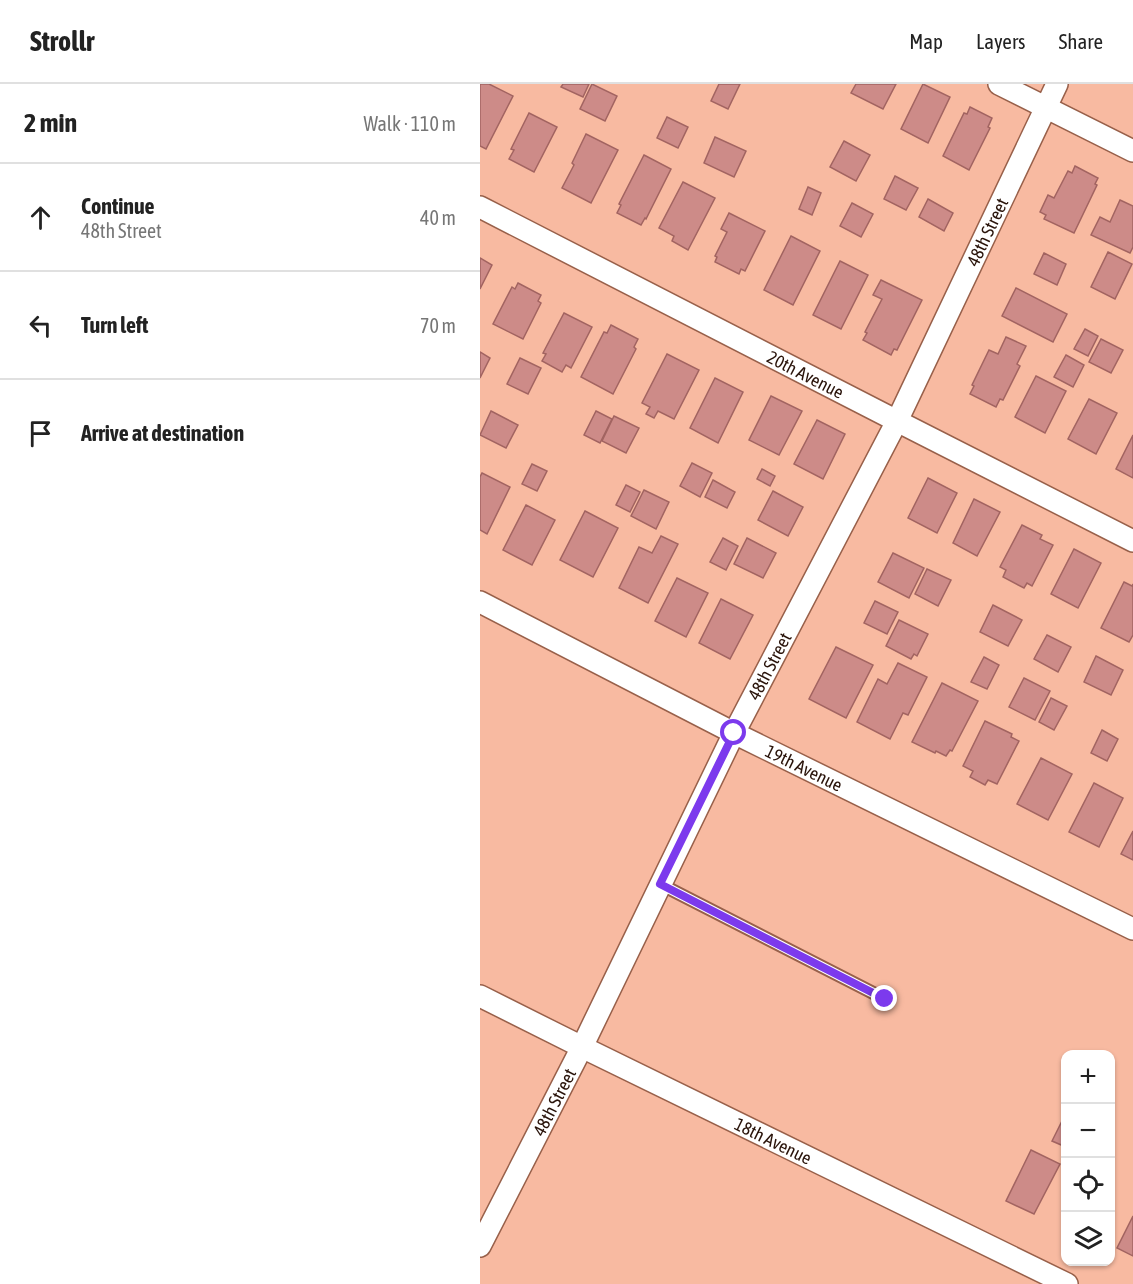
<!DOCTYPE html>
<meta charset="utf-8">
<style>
:root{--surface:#fff;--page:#f6f6f6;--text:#222;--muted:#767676;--line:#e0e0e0}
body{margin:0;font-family:"Asap Condensed",sans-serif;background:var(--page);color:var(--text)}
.controls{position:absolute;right:18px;bottom:18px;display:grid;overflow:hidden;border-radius:12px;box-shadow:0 2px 4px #0004}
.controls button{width:54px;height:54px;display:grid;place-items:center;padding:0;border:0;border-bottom:2px solid var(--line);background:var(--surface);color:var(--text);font:30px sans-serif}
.stop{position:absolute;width:18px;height:18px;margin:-14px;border:4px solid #7c3aed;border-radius:50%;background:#fff}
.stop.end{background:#7c3aed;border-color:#fff;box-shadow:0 2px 6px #0008}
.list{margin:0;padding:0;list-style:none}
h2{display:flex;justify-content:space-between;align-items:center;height:78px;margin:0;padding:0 24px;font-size:26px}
h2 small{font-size:20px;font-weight:400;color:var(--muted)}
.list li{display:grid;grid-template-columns:39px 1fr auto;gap:18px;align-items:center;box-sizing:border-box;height:108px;padding:0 24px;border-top:2px solid var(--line)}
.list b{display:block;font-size:22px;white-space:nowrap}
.list p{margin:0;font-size:20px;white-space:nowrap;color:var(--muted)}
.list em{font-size:20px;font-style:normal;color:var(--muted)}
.icon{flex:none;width:33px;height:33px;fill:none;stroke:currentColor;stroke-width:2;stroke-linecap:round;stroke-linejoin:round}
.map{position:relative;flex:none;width:653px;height:1200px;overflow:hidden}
header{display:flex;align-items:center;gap:36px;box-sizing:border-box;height:84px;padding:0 30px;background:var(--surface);border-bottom:2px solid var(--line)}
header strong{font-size:28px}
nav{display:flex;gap:33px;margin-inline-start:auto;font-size:21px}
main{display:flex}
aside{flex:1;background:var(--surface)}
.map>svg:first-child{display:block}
.building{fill:#cd8b88;stroke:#a26461;stroke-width:1.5}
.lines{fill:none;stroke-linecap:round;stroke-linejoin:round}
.service-casing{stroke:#98604a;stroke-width:14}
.minor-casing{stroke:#98604a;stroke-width:24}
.service{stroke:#fff;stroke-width:10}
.minor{stroke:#fff;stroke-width:21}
.route{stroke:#7c3aed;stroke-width:8}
.labels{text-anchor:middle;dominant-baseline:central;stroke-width:6;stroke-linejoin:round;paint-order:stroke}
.street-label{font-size:18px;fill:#29130a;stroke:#f8baa1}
</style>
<header>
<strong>Strollr</strong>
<nav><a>Map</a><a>Layers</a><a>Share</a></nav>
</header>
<main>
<aside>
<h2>2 min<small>Walk · 110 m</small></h2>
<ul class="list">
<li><svg class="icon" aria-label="ahead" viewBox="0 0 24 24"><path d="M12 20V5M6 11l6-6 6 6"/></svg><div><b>Continue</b><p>48th Street</p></div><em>40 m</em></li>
<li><svg class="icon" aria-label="left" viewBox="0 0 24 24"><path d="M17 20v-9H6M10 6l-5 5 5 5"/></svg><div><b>Turn left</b></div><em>70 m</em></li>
<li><svg class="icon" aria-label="arrive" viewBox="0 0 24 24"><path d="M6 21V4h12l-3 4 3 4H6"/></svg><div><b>Arrive at destination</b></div></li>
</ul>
</aside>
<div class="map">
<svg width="653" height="1200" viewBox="0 0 653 1200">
<rect width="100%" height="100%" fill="#f8baa1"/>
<!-- building -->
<g class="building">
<polygon points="0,0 9,0 33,12 6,65 0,62"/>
<polygon points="83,0 109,0 103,13 81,3"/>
<polygon points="112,0 137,12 125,37 100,25"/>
<polygon points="239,0 260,0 248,25 231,17"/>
<polygon points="376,0 416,0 403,25 371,9"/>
<polygon points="443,0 470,13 448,59 421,45"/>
<polygon points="490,23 512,34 508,43 510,44 489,86 463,72 484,29 487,30"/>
<polygon points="49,29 77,43 54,88 29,75 34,66 31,65"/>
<polygon points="187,33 208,43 198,64 177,54"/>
<polygon points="106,50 138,66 111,119 82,104 94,81 92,79"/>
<polygon points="235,53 266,67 254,93 224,79"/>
<polygon points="364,57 390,71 376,97 350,83"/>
<polygon points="164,71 191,85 166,135 165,134 161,141 137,129 141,121 139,120"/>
<polygon points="595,82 618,94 615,100 617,101 594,149 564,135 566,131 560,128 568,111 574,114 588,87 592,89"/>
<polygon points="415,92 438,104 426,126 404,115"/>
<polygon points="203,98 235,114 208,166 192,157 194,152 179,144"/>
<polygon points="328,103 341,109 332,131 319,125"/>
<polygon points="448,115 473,129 464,147 439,133"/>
<polygon points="640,116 653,122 653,163 650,169 611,151 620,133 630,138"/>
<polygon points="372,119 393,130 381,153 360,142"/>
<polygon points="249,129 285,147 265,187 261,185 259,190 235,178 237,173 235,172 247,148 241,145"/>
<polygon points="311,152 340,167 313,221 284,206"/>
<polygon points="628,168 652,180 635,215 611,203"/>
<polygon points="564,169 586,180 577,201 554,190"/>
<polygon points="0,174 12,181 0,205"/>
<polygon points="360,177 388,191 361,245 333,231"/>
<polygon points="401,196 442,216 417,266 414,265 411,271 383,256 387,249 385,248 402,215 393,211"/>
<polygon points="38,199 61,211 58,217 61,219 43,255 13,240 32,203 35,205"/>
<polygon points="536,204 587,230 573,258 522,232"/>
<polygon points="84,229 112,243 91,284 86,281 82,288 62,277 66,270 63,269"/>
<polygon points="131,241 158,255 154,263 156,265 133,310 101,293 124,248 127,249"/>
<polygon points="605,245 618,252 608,272 594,265"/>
<polygon points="526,253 546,262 537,280 540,282 523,316 520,315 516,323 490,310 494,302 492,301 509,266 518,270"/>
<polygon points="621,255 643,266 631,289 609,278"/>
<polygon points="0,268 10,274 0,294"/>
<polygon points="187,270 219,286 194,335 178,327 174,334 166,330 170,323 162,319"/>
<polygon points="586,271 604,281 593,303 574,293"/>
<polygon points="40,274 61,284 48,310 27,300"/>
<polygon points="556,292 586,307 565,349 535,333"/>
<polygon points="235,294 263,308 238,359 210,344"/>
<polygon points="291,312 322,327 299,371 269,356"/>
<polygon points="609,315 637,329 616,370 588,355"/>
<polygon points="11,327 38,341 26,364 0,351"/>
<polygon points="116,327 132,335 120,359 104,351"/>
<polygon points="134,332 159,344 146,369 122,357"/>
<polygon points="337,336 365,350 343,395 314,380"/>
<polygon points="653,351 653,394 636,385"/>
<polygon points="212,379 232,389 220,413 200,402"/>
<polygon points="52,380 67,387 57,407 42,400"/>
<polygon points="282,385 295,392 290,402 277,395"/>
<polygon points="2,389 30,403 7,450 0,446 0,393"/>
<polygon points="448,394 477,409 457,449 428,434"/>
<polygon points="233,396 255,408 247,424 225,413"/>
<polygon points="146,401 160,408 150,428 136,421"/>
<polygon points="164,406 189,418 176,445 151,432"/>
<polygon points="293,407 323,423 308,452 278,436"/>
<polygon points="494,415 520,428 497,472 473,459"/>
<polygon points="46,421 75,436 52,481 23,466"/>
<polygon points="105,427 138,444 113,493 80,476"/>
<polygon points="542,441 562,451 560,455 573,461 552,502 547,499 544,504 523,493 526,486 520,483"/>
<polygon points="181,452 198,460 168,519 139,504 159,463 172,469"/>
<polygon points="243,454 258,462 246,486 230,478"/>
<polygon points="267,454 296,469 283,494 254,480"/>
<polygon points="594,465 621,479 598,524 571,510"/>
<polygon points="413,469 444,484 429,514 398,498"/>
<polygon points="447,485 471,496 458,522 435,510"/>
<polygon points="197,494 228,509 206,553 175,537"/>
<polygon points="644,498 652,502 653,500 653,551 649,558 621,544"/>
<polygon points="241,515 273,531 250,575 219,559"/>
<polygon points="395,517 418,528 407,550 384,539"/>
<polygon points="513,521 542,536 528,562 500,548"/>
<polygon points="419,536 448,550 437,572 434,570 431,575 406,562"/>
<polygon points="567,551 591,563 578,588 554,575"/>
<polygon points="356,563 393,581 366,634 329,615"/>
<polygon points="616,572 643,586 631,611 604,598"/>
<polygon points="504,573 519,581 507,605 491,598"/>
<polygon points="418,579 447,593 428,631 423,629 410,655 377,638 398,595 407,600"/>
<polygon points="544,594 570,607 555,636 529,623"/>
<polygon points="462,599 498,617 472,667 470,666 466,672 456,667 455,669 432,658"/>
<polygon points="571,614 587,622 574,646 559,638"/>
<polygon points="505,637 532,650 531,653 539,657 517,700 508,696 505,701 490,693 493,687 483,682"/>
<polygon points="622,646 638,655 627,677 611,669"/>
<polygon points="561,674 592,690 568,736 537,720"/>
<polygon points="614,699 643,714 619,763 589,748"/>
<polygon points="653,747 653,776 641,770"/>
<polygon points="585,1031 586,1031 586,1063 572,1057"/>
<polygon points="551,1066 580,1080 554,1130 526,1117"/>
<polygon points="653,1132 653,1172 637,1164"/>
</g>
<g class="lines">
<defs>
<polyline id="service" points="180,800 405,915"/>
<g id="minor">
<polyline points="519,0 653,67"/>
<path id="s1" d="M 0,123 L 417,337 L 653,457"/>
<path id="s2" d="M 0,518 L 254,649 L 653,845"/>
<path id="s3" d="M 0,912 L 102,963 L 587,1200"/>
<path id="s4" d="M 0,1162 L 102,963 L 254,649 L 417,337 L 577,0"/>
</g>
</defs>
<!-- service casing -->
<use href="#service" class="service-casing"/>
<!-- minor casing -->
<use href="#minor" class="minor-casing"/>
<!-- service -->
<use href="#service" class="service"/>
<!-- minor -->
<use href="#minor" class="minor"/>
</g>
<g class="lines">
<!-- route -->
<polyline class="route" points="254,649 180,800 405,915"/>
</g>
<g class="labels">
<!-- street labels -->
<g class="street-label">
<text stroke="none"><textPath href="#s4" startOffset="1134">48th Street</textPath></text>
<text stroke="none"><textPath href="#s1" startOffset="366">20th Avenue</textPath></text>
<text stroke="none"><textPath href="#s4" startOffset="648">48th Street</textPath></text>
<text stroke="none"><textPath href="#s2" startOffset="364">19th Avenue</textPath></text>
<text stroke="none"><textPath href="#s4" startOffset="162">48th Street</textPath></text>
<text stroke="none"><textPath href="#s3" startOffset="327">18th Avenue</textPath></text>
</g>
</g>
</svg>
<div class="controls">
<button>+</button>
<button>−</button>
<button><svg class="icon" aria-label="locate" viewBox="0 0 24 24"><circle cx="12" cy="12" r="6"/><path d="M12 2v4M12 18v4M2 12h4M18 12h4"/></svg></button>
<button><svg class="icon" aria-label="layers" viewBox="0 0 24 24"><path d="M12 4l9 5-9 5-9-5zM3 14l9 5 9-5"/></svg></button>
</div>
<div class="stop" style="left:254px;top:649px"></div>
<div class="stop end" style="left:405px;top:915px"></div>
</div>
</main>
